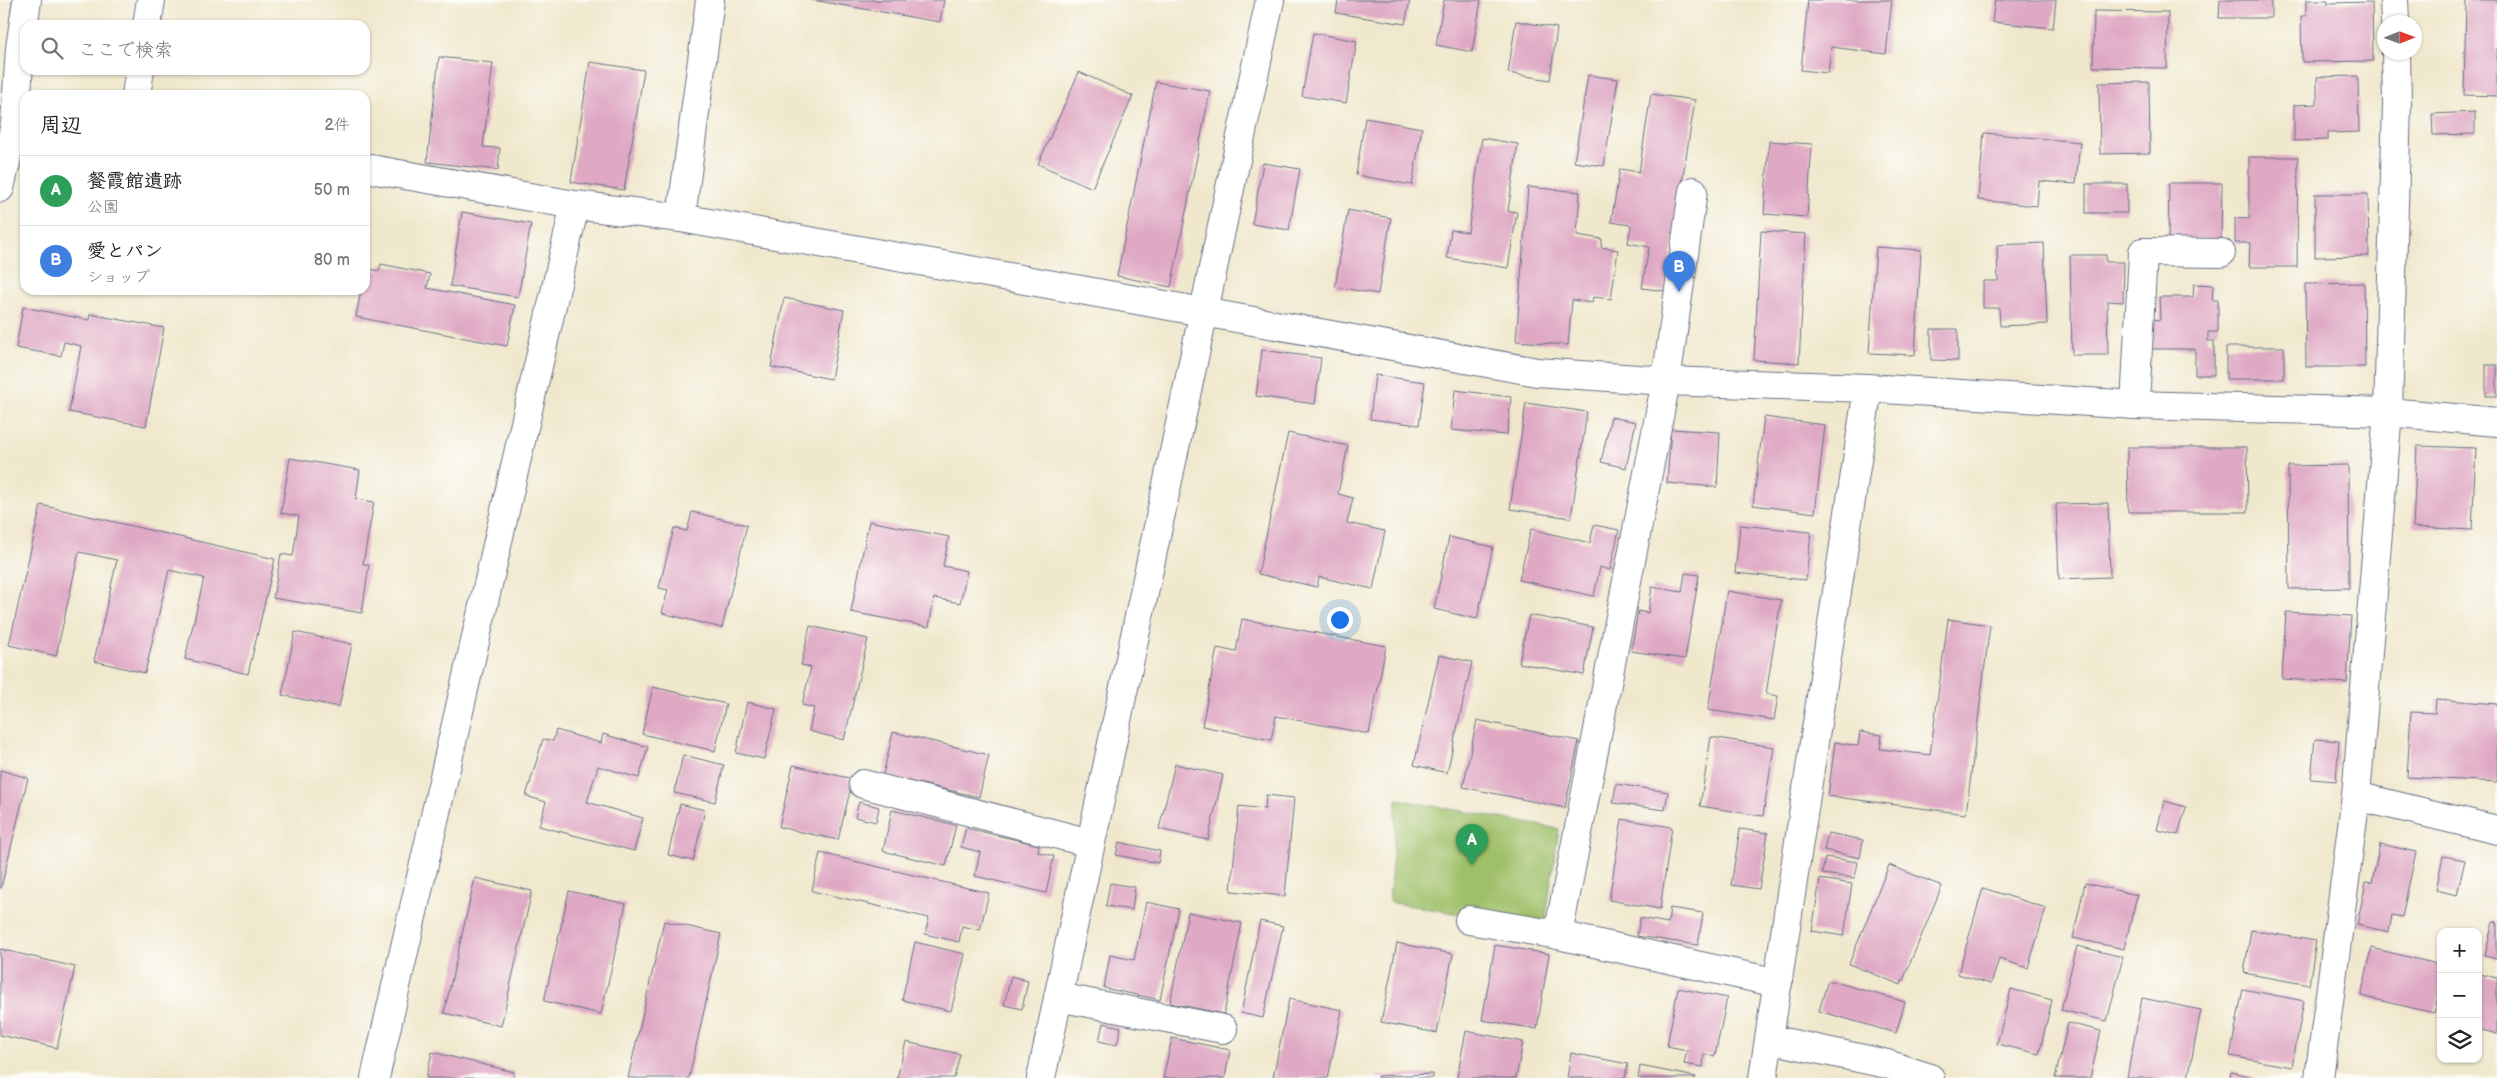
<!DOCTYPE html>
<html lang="ja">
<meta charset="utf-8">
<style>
:root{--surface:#fff;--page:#f2f2f2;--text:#222;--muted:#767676;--line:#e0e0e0;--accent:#2563eb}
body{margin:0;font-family:"Balsamiq Sans","Klee One",sans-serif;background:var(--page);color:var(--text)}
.controls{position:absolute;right:15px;bottom:15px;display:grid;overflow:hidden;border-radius:10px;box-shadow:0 1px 4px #0004}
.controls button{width:45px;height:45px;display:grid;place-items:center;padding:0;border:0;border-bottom:1px solid var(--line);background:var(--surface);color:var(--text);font:25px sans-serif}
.compass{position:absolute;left:2377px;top:15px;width:45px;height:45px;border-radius:50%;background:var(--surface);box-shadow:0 1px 4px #0004;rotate:89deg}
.you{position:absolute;left:1339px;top:619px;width:18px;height:18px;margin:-12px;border:4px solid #fff;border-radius:50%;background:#1a73e8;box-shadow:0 0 0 8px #1a73e833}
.badge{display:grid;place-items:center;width:32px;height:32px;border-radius:50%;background:var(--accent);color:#fff;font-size:16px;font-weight:700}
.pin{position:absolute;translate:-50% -41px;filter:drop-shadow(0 1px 2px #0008)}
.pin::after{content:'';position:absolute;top:26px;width:18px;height:15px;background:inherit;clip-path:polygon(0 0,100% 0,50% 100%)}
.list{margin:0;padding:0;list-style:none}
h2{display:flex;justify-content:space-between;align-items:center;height:65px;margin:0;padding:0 20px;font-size:21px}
h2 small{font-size:16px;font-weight:400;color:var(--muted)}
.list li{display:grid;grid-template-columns:32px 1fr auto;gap:15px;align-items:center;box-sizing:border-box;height:70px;padding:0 20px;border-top:1px solid var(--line)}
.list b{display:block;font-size:19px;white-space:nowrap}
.list p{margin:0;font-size:16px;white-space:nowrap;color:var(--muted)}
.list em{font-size:16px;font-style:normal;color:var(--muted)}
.icon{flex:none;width:28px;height:28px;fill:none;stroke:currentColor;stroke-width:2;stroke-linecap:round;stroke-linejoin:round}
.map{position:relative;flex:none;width:2497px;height:1078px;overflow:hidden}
.search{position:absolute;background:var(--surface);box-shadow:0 1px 4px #0004;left:20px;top:20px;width:350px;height:55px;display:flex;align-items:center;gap:12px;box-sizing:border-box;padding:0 18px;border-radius:15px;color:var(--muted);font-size:19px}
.panel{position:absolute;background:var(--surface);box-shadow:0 1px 4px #0004;left:20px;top:90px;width:350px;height:205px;border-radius:15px}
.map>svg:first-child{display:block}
.green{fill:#9fc068;stroke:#5d7863}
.building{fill:#dfa9c4}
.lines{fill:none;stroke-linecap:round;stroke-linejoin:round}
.minor-casing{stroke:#667085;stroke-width:30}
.minor{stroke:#fff;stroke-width:28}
</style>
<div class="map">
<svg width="2497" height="1078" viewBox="0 0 2497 1078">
<rect width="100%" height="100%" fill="#fdfcf7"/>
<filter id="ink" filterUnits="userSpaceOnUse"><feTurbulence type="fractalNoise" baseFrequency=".02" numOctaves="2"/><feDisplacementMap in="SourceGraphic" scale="10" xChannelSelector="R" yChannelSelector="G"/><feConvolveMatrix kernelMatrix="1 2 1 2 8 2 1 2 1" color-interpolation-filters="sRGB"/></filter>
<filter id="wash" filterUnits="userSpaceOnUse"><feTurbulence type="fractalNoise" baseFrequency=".0096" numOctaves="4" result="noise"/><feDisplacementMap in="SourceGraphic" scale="20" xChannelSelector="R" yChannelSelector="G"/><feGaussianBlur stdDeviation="1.12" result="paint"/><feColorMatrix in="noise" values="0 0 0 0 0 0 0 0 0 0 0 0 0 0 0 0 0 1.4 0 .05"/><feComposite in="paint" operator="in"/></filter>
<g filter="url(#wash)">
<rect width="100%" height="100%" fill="#f0e8cd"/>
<!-- green -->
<polygon class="green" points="1397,799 1559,829 1544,928 1389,902"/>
<g id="blocks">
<!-- building -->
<g class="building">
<polygon points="812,0 944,0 940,22"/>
<polygon points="1338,0 1410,0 1405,24 1336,13"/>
<polygon points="1444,0 1481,0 1472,52 1436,45"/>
<polygon points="1808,0 1892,0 1886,54 1831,47 1828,73 1801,70"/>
<polygon points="1995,0 2056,0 2053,28 1992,22"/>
<polygon points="2220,0 2271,0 2271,18 2219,18"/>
<polygon points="2306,0 2328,0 2328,3 2372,2 2373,61 2302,62 2301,16 2306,16"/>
<polygon points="2466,0 2497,0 2497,96 2464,95"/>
<polygon points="2094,11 2168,12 2167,68 2093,67"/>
<polygon points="1516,21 1557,28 1550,80 1508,73"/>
<polygon points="1313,33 1357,41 1346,103 1302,96"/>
<polygon points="439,57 493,63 483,147 500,148 498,170 427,162"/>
<polygon points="590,62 644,70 624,190 571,182"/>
<polygon points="1079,72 1133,96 1092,188 1038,164"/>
<polygon points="1588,75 1618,79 1604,166 1574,162"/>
<polygon points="2358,76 2359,132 2328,133 2328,140 2294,141 2294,105 2317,104 2317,77"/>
<polygon points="1156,82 1210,91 1171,287 1117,276"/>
<polygon points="2149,82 2150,153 2100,154 2099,83"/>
<polygon points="1651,94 1695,100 1665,291 1642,288 1649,247 1628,243 1631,225 1611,222 1620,169 1639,172"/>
<polygon points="2475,112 2475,134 2433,135 2432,114"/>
<polygon points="1365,118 1422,128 1412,185 1356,175"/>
<polygon points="1984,133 2080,142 2076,184 2039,181 2037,206 1978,200"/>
<polygon points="1482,138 1518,144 1508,211 1517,212 1508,268 1447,258 1451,230 1468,232"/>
<polygon points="1769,141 1812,144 1807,217 1764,214"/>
<polygon points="2249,157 2298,157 2297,267 2249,267 2250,243 2235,243 2235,218 2249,219"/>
<polygon points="1263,163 1300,169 1289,230 1252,224"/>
<polygon points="2169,183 2222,183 2221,239 2168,239"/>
<rect x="2086" y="184" width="41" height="29"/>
<polygon points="1528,187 1580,192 1577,235 1602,239 1601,247 1618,250 1611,299 1593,297 1592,303 1572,300 1568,345 1516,341"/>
<polygon points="2315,194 2368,194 2369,256 2315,257"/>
<polygon points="1348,210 1391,218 1378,294 1335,287"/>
<polygon points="462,212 531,224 518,297 450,286"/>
<polygon points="1761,231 1806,234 1799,363 1754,360"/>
<polygon points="2044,243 2047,324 2000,326 1999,308 1983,308 1983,281 1998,281 1997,245"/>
<polygon points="1876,247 1921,250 1915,355 1869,353"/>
<polygon points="2070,255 2106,255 2106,262 2124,262 2123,302 2107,301 2108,355 2072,355"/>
<polygon points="381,264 430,274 427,288 515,305 507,346 356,317 361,290 365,290 365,268 379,271"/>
<polygon points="2364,283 2365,367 2306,367 2305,284"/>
<polygon points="2194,284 2213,285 2212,300 2218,300 2218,332 2208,332 2208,341 2214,341 2214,375 2195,375 2195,349 2152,349 2152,319 2160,320 2159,297 2193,297"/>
<polygon points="784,298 844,310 831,379 771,367"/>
<polygon points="23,307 89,320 90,314 164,328 146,426 69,412 81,346 64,342 61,356 16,348"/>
<polygon points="1931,329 1958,329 1958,361 1931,360"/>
<rect x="2226" y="347" width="58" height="32"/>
<polygon points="1262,350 1321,358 1315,404 1256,396"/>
<rect x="2486" y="365" width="11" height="31"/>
<polygon points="1375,375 1425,382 1419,425 1370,419"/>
<polygon points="1455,390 1511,397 1507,435 1451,430"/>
<polygon points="1526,403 1587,412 1571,518 1510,509"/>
<polygon points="1611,417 1636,422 1626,468 1601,462"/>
<polygon points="1764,417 1825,425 1815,513 1753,505"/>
<polygon points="1671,429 1720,432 1717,487 1667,483"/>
<polygon points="1288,433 1348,446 1338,494 1353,498 1347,523 1385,531 1373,589 1319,577 1317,587 1258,574"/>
<polygon points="2417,446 2476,448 2472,530 2413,527"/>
<polygon points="2127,447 2247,447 2248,512 2128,512"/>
<polygon points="290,458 360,470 356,499 374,502 363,564 369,565 362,613 273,598 281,554 293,556 299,516 281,513"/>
<polygon points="2348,465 2349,588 2289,589 2288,466"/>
<polygon points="2108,503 2110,577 2059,579 2056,504"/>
<polygon points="41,505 275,559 248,674 185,659 204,578 169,570 145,673 94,661 117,560 79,552 56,656 9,645"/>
<polygon points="692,512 747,525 722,628 662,613 668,590 659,588 674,528 687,531"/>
<polygon points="869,521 949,537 943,566 967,571 960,603 934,598 929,627 851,612"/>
<polygon points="1594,525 1619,530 1610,570 1600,567 1594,596 1519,580 1531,529 1590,543"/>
<polygon points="1740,525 1811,532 1806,580 1735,573"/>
<polygon points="1449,537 1493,547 1477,619 1434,609"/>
<polygon points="1685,573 1699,575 1685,659 1631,651 1638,611 1648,613 1652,587 1682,592"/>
<polygon points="1727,591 1781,600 1766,694 1778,696 1774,720 1708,710"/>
<polygon points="2286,612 2351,616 2347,683 2282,679"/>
<polygon points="1529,615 1593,627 1584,675 1519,663"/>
<polygon points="1242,619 1386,646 1369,734 1276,716 1271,740 1202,726 1217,648 1236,652"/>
<polygon points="1948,619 1990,625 1966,814 1828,796 1835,742 1858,746 1860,732 1882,735 1880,749 1930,755"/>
<polygon points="810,626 868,639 844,740 809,731 814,708 802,705 811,667 801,665"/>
<polygon points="295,632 352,644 339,707 282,695"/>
<polygon points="1439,655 1472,662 1447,773 1414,765"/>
<polygon points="653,687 726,704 715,751 642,734"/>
<polygon points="2436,699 2497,704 2497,782 2407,777 2411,712 2435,713"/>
<polygon points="747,702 776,709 764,759 736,753"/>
<polygon points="1477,720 1579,741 1565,808 1463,787"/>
<polygon points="556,730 601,743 603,734 648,747 639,778 598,766 587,802 643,818 634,851 539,826 546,802 526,796 543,739 553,741"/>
<polygon points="893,732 989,755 979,797 883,775"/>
<polygon points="1711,737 1774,747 1763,816 1700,806"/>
<polygon points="2315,739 2339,741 2336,781 2311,779"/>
<polygon points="683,755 724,765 715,802 674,793"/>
<polygon points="1175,764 1223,775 1208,840 1159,829"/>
<polygon points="793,765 853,779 838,840 779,827"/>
<polygon points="0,770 28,778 1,888 0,888"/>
<polygon points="1616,784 1668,792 1665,810 1613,803"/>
<polygon points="1266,795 1294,798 1285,896 1231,891 1239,806 1265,809"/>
<polygon points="2164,801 2186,807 2178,835 2157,830"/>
<polygon points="859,802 879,807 876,822 855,817"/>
<polygon points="680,804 705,810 693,861 668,855"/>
<polygon points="892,810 956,825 946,866 883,851"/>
<polygon points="1622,819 1672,827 1660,909 1609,900"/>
<polygon points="966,828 1039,845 1038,852 1054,856 1046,893 975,876 980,852 961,847"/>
<polygon points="1740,829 1768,833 1759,889 1731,885"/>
<polygon points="1828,833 1863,840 1860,858 1824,850"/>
<polygon points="1119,842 1160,851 1158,863 1116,855"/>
<polygon points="2380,844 2416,852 2402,917 2392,915 2389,932 2357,925 2366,882 2372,883"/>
<polygon points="820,853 989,893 980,930 962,926 959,942 925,934 929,918 812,891"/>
<polygon points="2443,856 2465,860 2457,895 2436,890"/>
<polygon points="1825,857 1858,862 1855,878 1822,874"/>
<polygon points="1889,865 1942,886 1901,985 1849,964"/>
<polygon points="475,878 532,891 501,1026 444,1013"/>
<polygon points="1820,879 1852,884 1844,936 1812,931"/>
<polygon points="1110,883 1135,887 1132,910 1106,906"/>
<polygon points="2085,883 2137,895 2124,949 2073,938"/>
<polygon points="1983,888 2046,908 2028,968 1999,959 1991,984 1958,974"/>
<polygon points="569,891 626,904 601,1014 544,1001"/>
<polygon points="1146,902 1179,909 1160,1000 1104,988 1110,955 1134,960"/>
<polygon points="1670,908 1703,913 1698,945 1637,936 1640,918 1668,923"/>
<polygon points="1188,912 1242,923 1224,1014 1170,1003"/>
<polygon points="664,921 721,934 689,1078 628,1078"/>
<polygon points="1260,921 1283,926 1263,1018 1241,1013"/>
<polygon points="2493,921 2497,922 2497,959 2485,956"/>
<polygon points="2251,930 2316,941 2309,985 2244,973"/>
<polygon points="915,942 965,954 951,1011 902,1000"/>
<polygon points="1397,943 1453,954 1437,1033 1381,1022"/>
<polygon points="1495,945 1549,954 1537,1029 1482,1020"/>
<polygon points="2077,946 2123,957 2107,1021 2061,1010"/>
<polygon points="2372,948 2441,965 2441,984 2434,1013 2361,996"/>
<polygon points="0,949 75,967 57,1048 0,1035"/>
<polygon points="2479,974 2497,978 2497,1034 2478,1029"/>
<polygon points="1011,976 1028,981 1022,1009 1004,1005"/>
<polygon points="1828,980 1905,1002 1896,1033 1819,1011"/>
<polygon points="1678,988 1727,998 1715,1056 1704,1054 1703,1067 1684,1064 1687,1050 1667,1046"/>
<polygon points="2011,989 2052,1000 2039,1054 1997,1044"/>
<polygon points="2243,989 2304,1001 2292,1067 2230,1056"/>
<polygon points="2142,998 2201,1010 2188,1078 2127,1078"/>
<polygon points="1289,999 1342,1010 1328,1078 1273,1078"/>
<polygon points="1103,1023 1121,1027 1117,1045 1099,1041"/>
<polygon points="2068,1023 2101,1031 2090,1078 2055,1078"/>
<polygon points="1466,1031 1523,1042 1516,1078 1457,1078"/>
<polygon points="1172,1038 1230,1050 1225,1078 1163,1078"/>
<polygon points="906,1042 960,1054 954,1078 897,1078"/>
<polygon points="432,1052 514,1072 513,1078 426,1078"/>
<polygon points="1571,1053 1628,1064 1625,1078 1567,1078"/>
<polygon points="1640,1066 1696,1077 1696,1078 1638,1078"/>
<polygon points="2231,1072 2253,1077 2253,1078 2230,1078"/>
<polygon points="1433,1074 1433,1078 1377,1078 1377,1076"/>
</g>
</g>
</g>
<g filter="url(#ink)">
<use href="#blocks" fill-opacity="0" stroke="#667085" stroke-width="1"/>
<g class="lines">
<defs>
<g id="minor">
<polyline points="2394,0 2395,22"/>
<polyline points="147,25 151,0"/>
<polyline points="2396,52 2397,104 2388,412 2356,796 2497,830"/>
<polyline points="136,95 140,70"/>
<polyline points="15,124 20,48 27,0"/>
<polyline points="365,168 575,205 681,218 1537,372 1666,381 1868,388 2135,405 2388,412 2497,422"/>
<polyline points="0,188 15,124 25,120"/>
<polyline points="681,218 710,0"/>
<polyline points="2135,405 2143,252 2221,253"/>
<polyline points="863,784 1090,843"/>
<polyline points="1469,920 1558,935 1778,983"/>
<polyline points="1558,935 1666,381 1693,191"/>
<polyline points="1058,997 1223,1029"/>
<polyline points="1769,1039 1887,1064 1930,1078"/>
<polyline points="375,1078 575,205"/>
<polyline points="1041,1078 1270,0"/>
<polyline points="1763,1078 1868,388"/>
<polyline points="2319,1078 2356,796"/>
</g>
</defs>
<!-- minor casing -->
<use href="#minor" class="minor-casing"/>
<!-- minor -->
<use href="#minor" class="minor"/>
</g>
</g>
</svg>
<div class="controls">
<button>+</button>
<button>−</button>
<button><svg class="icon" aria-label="layers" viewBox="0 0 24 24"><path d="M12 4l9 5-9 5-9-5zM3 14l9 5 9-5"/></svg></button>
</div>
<svg class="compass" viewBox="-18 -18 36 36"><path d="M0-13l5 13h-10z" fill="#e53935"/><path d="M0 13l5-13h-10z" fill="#767676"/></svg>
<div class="you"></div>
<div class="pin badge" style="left:1472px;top:865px;background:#2e9e5b">A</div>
<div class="pin badge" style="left:1679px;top:292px;background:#3f7fe0">B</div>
<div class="search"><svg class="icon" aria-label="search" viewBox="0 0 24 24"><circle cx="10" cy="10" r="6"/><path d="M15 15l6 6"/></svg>ここで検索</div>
<section class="panel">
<h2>周辺<small>2件</small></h2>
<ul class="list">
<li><span class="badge" style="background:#2e9e5b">A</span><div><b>餐霞館遺跡</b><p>公園</p></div><em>50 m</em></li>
<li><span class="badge" style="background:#3f7fe0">B</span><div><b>愛とパン</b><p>ショップ</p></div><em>80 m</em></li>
</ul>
</section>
</div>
